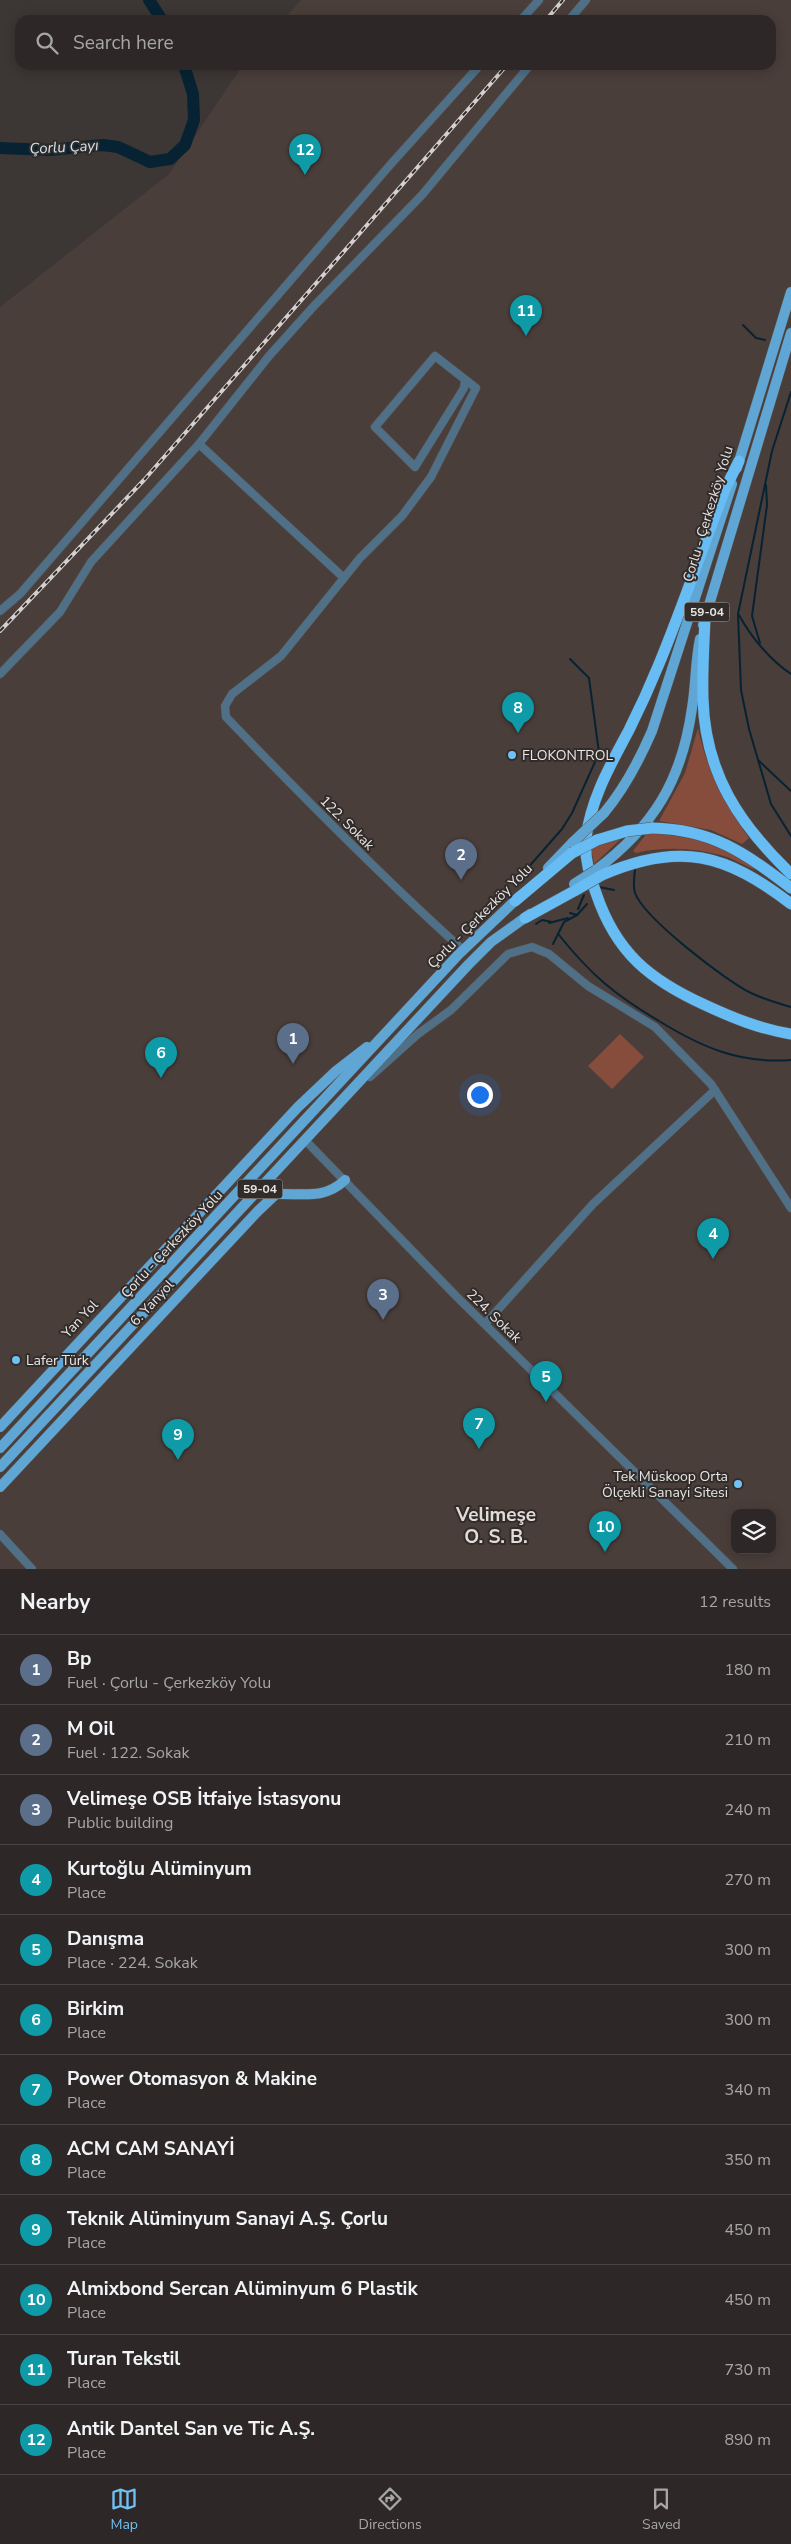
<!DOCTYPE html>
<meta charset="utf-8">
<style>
:root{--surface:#2d2827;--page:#35302f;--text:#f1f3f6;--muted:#a7a6a7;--line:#484444;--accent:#72c1f5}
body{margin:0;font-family:"Nunito Sans",sans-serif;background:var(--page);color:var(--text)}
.controls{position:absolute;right:15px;bottom:15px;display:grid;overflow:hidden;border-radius:10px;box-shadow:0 2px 12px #0003}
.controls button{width:45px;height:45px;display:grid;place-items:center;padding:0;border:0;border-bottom:1px solid var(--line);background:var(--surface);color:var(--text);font:25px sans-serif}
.you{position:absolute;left:479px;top:1094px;width:18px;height:18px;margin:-12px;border:4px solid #fff;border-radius:50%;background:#1a73e8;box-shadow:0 0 0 8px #1a73e833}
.badge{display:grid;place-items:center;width:32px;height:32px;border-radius:50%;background:var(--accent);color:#fff;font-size:16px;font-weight:700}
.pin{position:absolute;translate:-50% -41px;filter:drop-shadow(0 1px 2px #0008)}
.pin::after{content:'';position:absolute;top:26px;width:18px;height:15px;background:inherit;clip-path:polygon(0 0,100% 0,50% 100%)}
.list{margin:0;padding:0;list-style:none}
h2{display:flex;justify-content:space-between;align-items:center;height:65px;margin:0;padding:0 20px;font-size:21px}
h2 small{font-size:16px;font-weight:400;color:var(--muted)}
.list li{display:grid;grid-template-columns:32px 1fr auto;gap:15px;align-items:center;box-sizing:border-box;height:70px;padding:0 20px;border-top:1px solid var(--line)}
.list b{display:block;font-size:19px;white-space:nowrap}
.list p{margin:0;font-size:16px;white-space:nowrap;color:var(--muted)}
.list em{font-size:16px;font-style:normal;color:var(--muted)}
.icon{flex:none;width:28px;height:28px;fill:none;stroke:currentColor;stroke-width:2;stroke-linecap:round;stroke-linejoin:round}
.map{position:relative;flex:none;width:791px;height:1569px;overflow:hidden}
.search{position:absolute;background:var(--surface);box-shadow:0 2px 12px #0003;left:15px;right:15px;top:15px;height:55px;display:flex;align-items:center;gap:12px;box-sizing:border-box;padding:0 18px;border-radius:15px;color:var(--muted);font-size:19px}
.sheet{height:905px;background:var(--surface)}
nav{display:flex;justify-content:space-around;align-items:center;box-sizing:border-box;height:70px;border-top:1px solid var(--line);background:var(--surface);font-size:14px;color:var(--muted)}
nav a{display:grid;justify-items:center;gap:2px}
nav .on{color:var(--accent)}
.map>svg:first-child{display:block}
.built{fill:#4a3e3a;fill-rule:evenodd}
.green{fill:#864d3d}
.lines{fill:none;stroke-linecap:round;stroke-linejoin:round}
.stream{stroke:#072333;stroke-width:2}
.river{stroke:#072333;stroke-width:12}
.minor-casing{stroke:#585250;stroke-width:9}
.major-casing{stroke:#585250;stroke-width:11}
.highway-casing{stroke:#585250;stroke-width:12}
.minor{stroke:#4f7087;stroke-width:8}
.major{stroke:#60a6d5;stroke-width:10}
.highway{stroke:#66bcf3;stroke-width:11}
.rail-casing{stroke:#d4d0cf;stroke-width:4}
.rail{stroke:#312c2a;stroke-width:2;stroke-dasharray:5.5;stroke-linecap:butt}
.major-bridge-casing{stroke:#585250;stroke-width:11;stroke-linecap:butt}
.highway-bridge-casing{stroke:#585250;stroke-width:12;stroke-linecap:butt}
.major-bridge{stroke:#60a6d5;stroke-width:10}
.highway-bridge{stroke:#66bcf3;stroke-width:11}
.poi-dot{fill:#72c1f5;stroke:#312c2a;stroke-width:2}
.labels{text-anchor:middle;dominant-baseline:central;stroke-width:4;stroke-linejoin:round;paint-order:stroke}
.shield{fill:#312c2a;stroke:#b2aeac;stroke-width:1}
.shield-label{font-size:12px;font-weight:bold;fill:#e9e5e4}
.street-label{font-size:14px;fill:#e9e5e4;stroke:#312c2a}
.poi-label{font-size:14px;fill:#e9e5e4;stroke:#312c2a;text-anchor:start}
.water-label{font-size:15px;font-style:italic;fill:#cfe3f1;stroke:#312c2a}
.district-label{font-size:19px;font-weight:bold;fill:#e2dbd8;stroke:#312c2a}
</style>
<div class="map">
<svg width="791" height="1569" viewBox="0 0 791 1569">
<rect width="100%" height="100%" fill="#3c3634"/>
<!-- built -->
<path class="built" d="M 301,0 L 791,0 L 791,1569 L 0,1569 L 0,307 L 169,174 L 243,65 L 771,65 L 771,20 L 283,20 ZM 735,1513 L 772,1513 L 772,1550 L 735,1550 Z"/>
<!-- green -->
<g class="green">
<path d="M 698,728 C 707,770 724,803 749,838 L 742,844 L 711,830 L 659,821 L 685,773 Z"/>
<path d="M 647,833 C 696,836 717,843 758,870 C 749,869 737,860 727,857 C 697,848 666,846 636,853 L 633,851 Z"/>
<polygon points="622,838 594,864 591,848 605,842"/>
<polygon points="620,1034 644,1057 612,1089 588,1066"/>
</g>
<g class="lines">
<!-- stream -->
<g class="stream">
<polyline points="743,325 756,338 765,340"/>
<polyline points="791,392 772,451 738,614 741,690 749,729 771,804 791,836"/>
<path d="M 739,615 C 751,637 770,660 791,674"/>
<polyline points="760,643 752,616 767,505 766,485"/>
<polyline points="758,760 791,791"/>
<path d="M 635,870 C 634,877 633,886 635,893 C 644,918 726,981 751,993 C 764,999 777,1003 791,1007"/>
<polyline points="518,879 562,829 572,813 599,753 589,678 570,659"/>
<polyline points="599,887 614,890"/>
<polyline points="578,909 584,895"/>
<polyline points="570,913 577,915 587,904"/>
<polyline points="549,923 568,918"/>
<polyline points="536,924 542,920 552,922"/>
<path d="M 559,935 C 591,975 615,995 659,1021 C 701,1047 740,1064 791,1060"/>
<polyline points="553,944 564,922 577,915"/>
</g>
<!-- river -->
<g class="river">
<polyline points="149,0 162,20"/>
<polyline points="0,148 49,150 103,145 118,147 150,162 170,159 185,145 194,120 193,94 184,65"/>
</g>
<defs>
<g id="minor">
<polyline points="521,20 539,0"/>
<polyline points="569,20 586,0"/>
<polyline points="199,444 269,356 313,307 422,195 530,65"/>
<polyline points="0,611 20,594 390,165 480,65"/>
<polyline points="0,674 60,612 91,562 199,444 344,578"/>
<path d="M 463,950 C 381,876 303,797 226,717 L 225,706 L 232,694 L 281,656 L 360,558 L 402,516 L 431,477 L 476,388 L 435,356 L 375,427 L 415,467 L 464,388 L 465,380"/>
<polyline points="370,1077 418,1034 451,1010 508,954 532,947 549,954 588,986 655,1027 711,1084 791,1208"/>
<polyline points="305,1140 456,1296 733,1569"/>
<polyline points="485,1324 593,1204 715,1090"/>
<polyline points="0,1534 32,1569"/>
</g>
<g id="major">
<polyline points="737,468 791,292"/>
<polyline points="703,625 791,333"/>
<path d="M 604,813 C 625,788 639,761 652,731 L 732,484"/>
<polyline points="548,868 573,842"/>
<path d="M 596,870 C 654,826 682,780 692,708 C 696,685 695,662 700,639"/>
<polyline points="0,1427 298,1107 336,1071 367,1047"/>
<polyline points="0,1448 458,955 520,896"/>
<polyline points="0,1467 468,965 491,942 530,914"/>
<path d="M 0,1487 L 258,1211 L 276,1194 C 303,1193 324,1200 345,1180"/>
</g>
<g id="highway">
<path d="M 739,461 L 726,487 C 703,546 683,606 659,664 C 650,686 640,708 629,730 C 611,764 591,798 586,838 C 584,857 589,875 596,893 C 616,953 650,980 705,1005 C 733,1018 760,1029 791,1034"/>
<path d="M 705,618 C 704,645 702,672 703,699 C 705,773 739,824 791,874"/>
<path d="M 652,828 C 712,829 745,853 791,888"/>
<polyline points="597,840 627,831"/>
<path d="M 602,875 C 680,841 726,854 791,904"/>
<polyline points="515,901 572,853"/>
<polyline points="525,918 576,890"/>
</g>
</defs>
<!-- minor casing -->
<use href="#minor" class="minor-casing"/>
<!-- major casing -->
<use href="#major" class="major-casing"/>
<!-- highway casing -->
<use href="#highway" class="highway-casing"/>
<!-- minor -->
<use href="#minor" class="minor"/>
<!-- major -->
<use href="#major" class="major"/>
<!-- highway -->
<use href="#highway" class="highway"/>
<defs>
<g id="rail">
<polyline points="546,20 563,0"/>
<polyline points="0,631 144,480 507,65"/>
</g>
</defs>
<!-- rail casing -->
<use href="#rail" class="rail-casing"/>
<!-- rail -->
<use href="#rail" class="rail"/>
<defs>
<g id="major-bridge">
<polyline points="573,842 604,813"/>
<polyline points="574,884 596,870"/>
</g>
<g id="highway-bridge">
<polyline points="627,831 652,828"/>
<polyline points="572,853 597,840"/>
<polyline points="576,890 602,875"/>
</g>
</defs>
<!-- major-bridge casing -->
<use href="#major-bridge" class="major-bridge-casing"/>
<!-- highway-bridge casing -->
<use href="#highway-bridge" class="highway-bridge-casing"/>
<!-- major-bridge -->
<use href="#major-bridge" class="major-bridge"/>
<!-- highway-bridge -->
<use href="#highway-bridge" class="highway-bridge"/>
</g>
<!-- markers -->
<g class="poi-dot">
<circle cx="512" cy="755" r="5"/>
<circle cx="16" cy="1360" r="5"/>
<circle cx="738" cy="1484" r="5"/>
</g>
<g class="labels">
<!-- shield labels -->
<g class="shield">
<rect x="684.5" y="602.5" width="45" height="19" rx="4"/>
<rect x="237.5" y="1179.5" width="45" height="19" rx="4"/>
</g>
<g class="shield-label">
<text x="707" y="612">59-04</text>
<text x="260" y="1189">59-04</text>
</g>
<!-- street labels -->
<g class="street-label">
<text transform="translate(708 514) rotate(-73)">Çorlu - Çerkezköy Yolu</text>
<text transform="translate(347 823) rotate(45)">122. Sokak</text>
<text transform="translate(480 916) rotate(-45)">Çorlu - Çerkezköy Yolu</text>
<text transform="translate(172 1244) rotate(-47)">Çorlu - Çerkezköy Yolu</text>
<text transform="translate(152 1303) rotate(-47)">6. Yanyol</text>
<text transform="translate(494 1316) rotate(44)">224. Sokak</text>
<text transform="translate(80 1319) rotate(-47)">Yan Yol</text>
</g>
<!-- poi labels -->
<g class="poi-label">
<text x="522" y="755">FLOKONTROL</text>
<text x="26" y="1360">Lafer Türk</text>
<text x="728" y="1476" text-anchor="end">Tek Müskoop Orta<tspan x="728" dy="16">Ölçekli Sanayi Sitesi</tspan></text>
</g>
<!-- water labels -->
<g class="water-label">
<text transform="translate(64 147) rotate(-3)">Çorlu Çayı</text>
</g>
<!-- district labels -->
<g class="district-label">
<text x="496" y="1515">Velimeşe<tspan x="496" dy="22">O. S. B.</tspan></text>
</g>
</g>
</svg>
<div class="controls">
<button><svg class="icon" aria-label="layers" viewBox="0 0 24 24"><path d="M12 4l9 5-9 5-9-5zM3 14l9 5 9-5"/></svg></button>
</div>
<div class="you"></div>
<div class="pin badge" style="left:293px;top:1064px;background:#5c6f8a">1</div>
<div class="pin badge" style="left:461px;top:880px;background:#5c6f8a">2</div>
<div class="pin badge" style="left:383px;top:1320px;background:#5c6f8a">3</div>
<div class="pin badge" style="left:713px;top:1259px;background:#0f9aa8">4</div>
<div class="pin badge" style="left:546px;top:1402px;background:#0f9aa8">5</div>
<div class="pin badge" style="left:161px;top:1078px;background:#0f9aa8">6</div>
<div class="pin badge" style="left:479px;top:1449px;background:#0f9aa8">7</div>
<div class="pin badge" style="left:518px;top:733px;background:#0f9aa8">8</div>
<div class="pin badge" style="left:178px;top:1460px;background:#0f9aa8">9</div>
<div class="pin badge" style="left:605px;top:1552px;background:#0f9aa8">10</div>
<div class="pin badge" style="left:526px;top:336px;background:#0f9aa8">11</div>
<div class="pin badge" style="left:305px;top:175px;background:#0f9aa8">12</div>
<div class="search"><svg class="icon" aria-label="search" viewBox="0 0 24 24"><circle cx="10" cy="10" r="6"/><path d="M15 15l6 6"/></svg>Search here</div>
</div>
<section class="sheet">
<h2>Nearby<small>12 results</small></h2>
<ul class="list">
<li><span class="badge" style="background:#5c6f8a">1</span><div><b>Bp</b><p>Fuel · Çorlu - Çerkezköy Yolu</p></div><em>180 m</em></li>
<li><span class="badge" style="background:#5c6f8a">2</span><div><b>M Oil</b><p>Fuel · 122. Sokak</p></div><em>210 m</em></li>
<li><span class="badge" style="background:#5c6f8a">3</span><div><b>Velimeşe OSB İtfaiye İstasyonu</b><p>Public building</p></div><em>240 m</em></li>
<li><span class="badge" style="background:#0f9aa8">4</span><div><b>Kurtoğlu Alüminyum</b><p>Place</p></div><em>270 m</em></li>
<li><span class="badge" style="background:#0f9aa8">5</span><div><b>Danışma</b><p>Place · 224. Sokak</p></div><em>300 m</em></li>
<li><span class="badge" style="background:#0f9aa8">6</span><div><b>Birkim</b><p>Place</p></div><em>300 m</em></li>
<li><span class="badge" style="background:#0f9aa8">7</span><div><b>Power Otomasyon &amp; Makine</b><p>Place</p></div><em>340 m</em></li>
<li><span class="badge" style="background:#0f9aa8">8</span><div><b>ACM CAM SANAYİ</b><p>Place</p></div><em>350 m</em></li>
<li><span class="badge" style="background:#0f9aa8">9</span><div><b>Teknik Alüminyum Sanayi A.Ş. Çorlu</b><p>Place</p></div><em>450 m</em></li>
<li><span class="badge" style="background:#0f9aa8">10</span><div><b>Almixbond Sercan Alüminyum 6 Plastik</b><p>Place</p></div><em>450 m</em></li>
<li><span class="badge" style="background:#0f9aa8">11</span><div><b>Turan Tekstil</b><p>Place</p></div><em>730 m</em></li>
<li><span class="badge" style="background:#0f9aa8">12</span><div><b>Antik Dantel San ve Tic A.Ş.</b><p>Place</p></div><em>890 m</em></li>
</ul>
</section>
<nav>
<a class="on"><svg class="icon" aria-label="map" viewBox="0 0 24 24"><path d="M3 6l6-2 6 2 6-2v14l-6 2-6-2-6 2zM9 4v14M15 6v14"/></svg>Map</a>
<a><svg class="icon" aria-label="directions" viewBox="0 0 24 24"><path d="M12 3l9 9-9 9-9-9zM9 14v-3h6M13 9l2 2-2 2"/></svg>Directions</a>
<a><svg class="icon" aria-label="saved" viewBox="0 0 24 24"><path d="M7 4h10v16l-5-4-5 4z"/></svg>Saved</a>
</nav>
